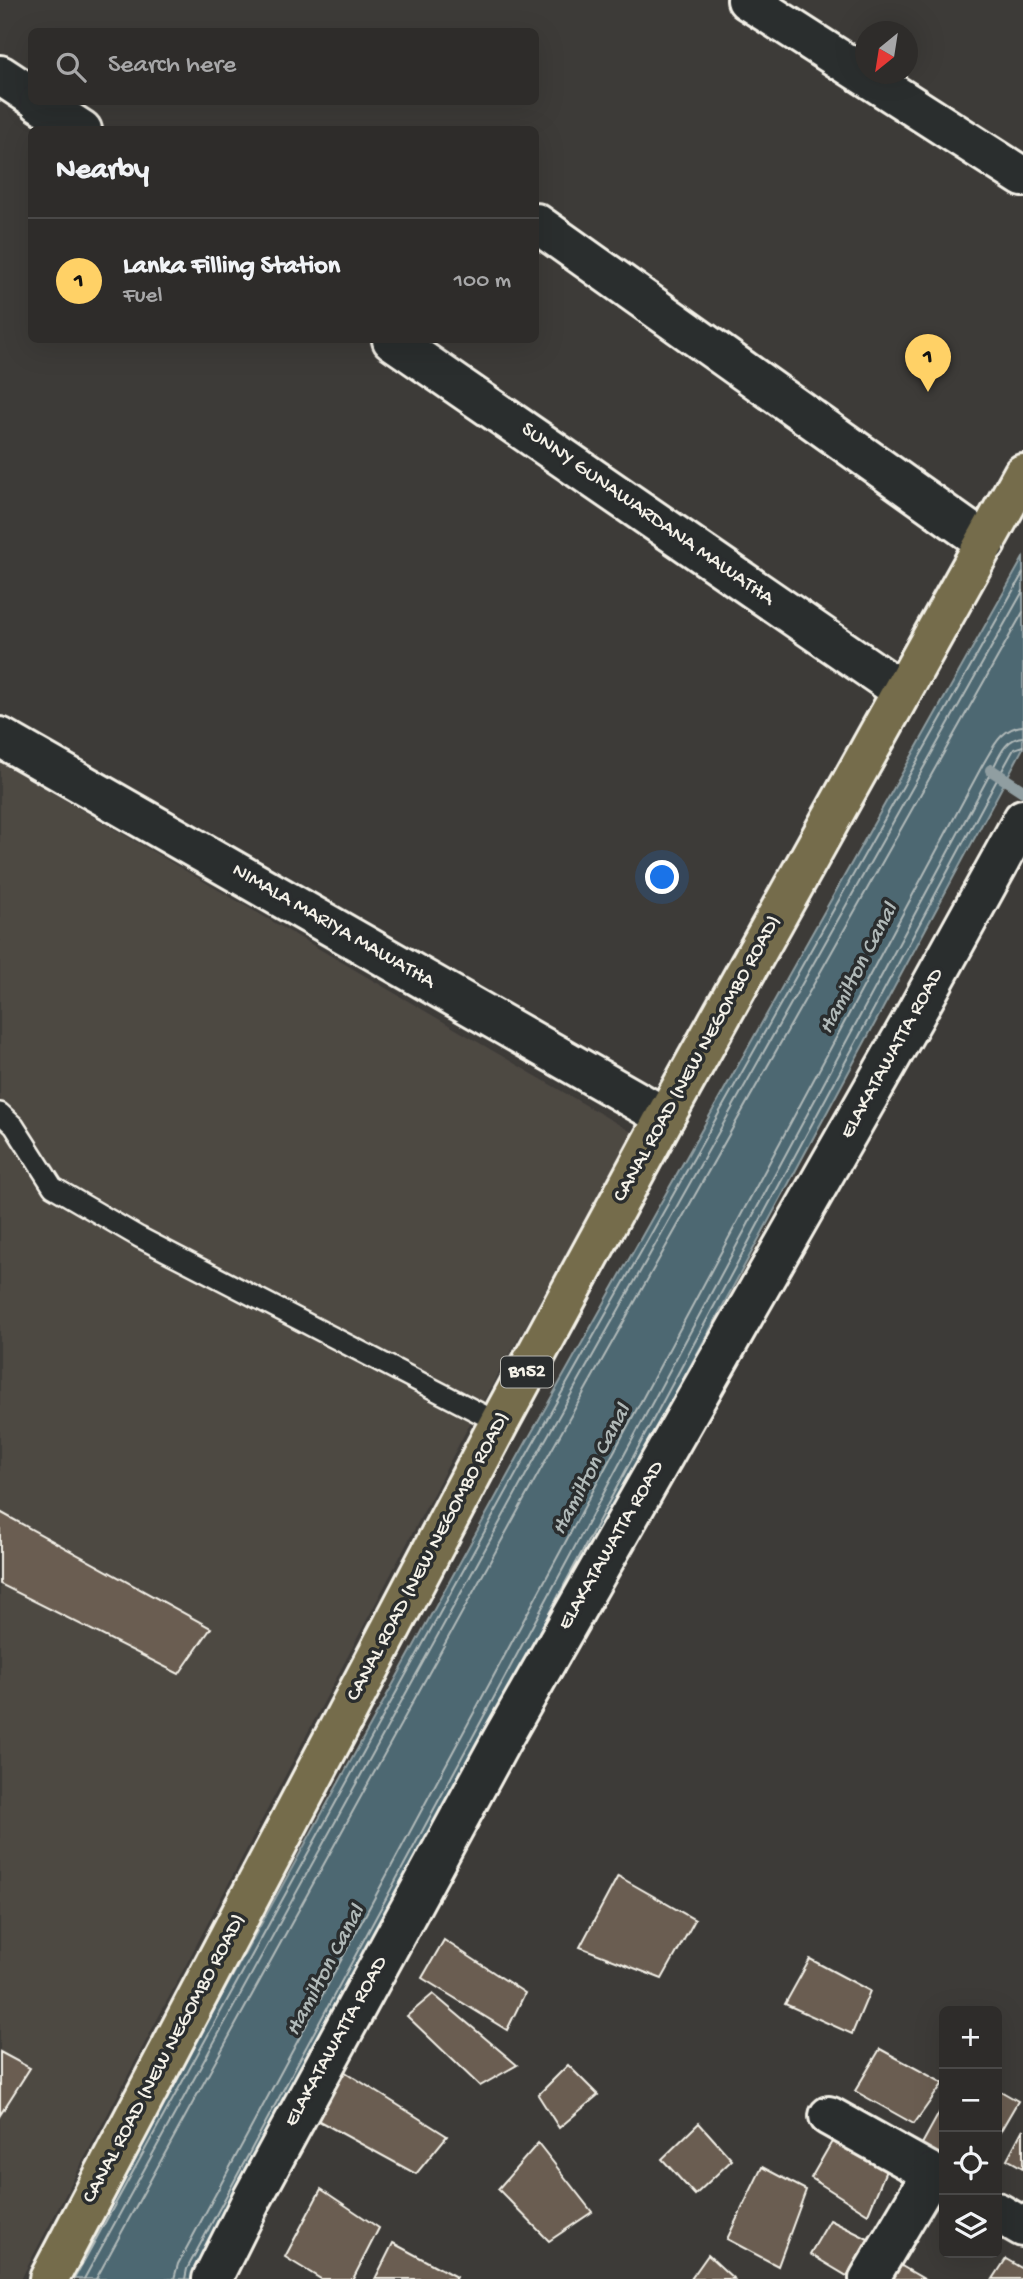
<!DOCTYPE html>
<meta charset="utf-8">
<style>
:root{--surface:#2e2c2a;--page:#363432;--text:#f1f3f6;--muted:#a7a7a8;--line:#494847;--accent:#ffd166}
body{margin:0;font-family:"Gochi Hand",sans-serif;background:var(--page);color:var(--text)}
.controls{position:absolute;right:21px;bottom:21px;display:grid;overflow:hidden;border-radius:10px;box-shadow:0 7px 28px #0002}
.controls button{width:63px;height:63px;display:grid;place-items:center;padding:0;border:0;border-bottom:2px solid var(--line);background:var(--surface);color:var(--text);font:35px sans-serif}
.compass{position:absolute;left:855px;top:21px;width:63px;height:63px;border-radius:50%;background:var(--surface);box-shadow:0 7px 28px #0002;rotate:210deg}
.you{position:absolute;left:663px;top:878px;width:24px;height:24px;margin:-18px;border:5px solid #fff;border-radius:50%;background:#1a73e8;box-shadow:0 0 0 10px #1a73e833}
.badge{display:grid;place-items:center;width:46px;height:46px;border-radius:50%;background:var(--accent);color:#111;font-size:23px;font-weight:700}
.pin{position:absolute;translate:-50% -58px;filter:drop-shadow(0 2px 4px #0008)}
.pin::after{content:'';position:absolute;top:37px;width:24px;height:21px;background:inherit;clip-path:polygon(0 0,100% 0,50% 100%)}
.list{margin:0;padding:0;list-style:none}
h2{display:flex;justify-content:space-between;align-items:center;height:91px;margin:0;padding:0 28px;font-size:30px}
h2 small{font-size:23px;font-weight:400;color:var(--muted)}
.list li{display:grid;grid-template-columns:46px 1fr auto;gap:21px;align-items:center;box-sizing:border-box;height:126px;padding:0 28px;border-top:2px solid var(--line)}
.list b{display:block;font-size:26px;white-space:nowrap}
.list p{margin:0;font-size:23px;white-space:nowrap;color:var(--muted)}
.list em{font-size:23px;font-style:normal;color:var(--muted)}
.icon{flex:none;width:38px;height:38px;fill:none;stroke:currentColor;stroke-width:2;stroke-linecap:round;stroke-linejoin:round}
.map{position:relative;flex:none;width:1023px;height:2279px;overflow:hidden}
.search{position:absolute;background:var(--surface);box-shadow:0 7px 28px #0002;left:28px;top:28px;width:511px;height:77px;display:flex;align-items:center;gap:18px;box-sizing:border-box;padding:0 24px;border-radius:10px;color:var(--muted);font-size:26px}
.panel{position:absolute;background:var(--surface);box-shadow:0 7px 28px #0002;left:28px;top:126px;width:511px;height:217px;border-radius:10px}
.map>svg:first-child{display:block}
.built{fill:#4d4843}
.water{fill:#4d6772;stroke:#909ea1;stroke-width:2}
.lines{fill:none;stroke-linecap:round;stroke-linejoin:round}
.shore{stroke:#b1bab9;stroke-width:2}
.stream{stroke:#909ea1;stroke-width:12}
.building{fill:#6a5d51;stroke:#f4f1e8;stroke-width:2}
.lane-casing{stroke:#f4f1e8;stroke-width:24}
.street-casing{stroke:#f4f1e8;stroke-width:44}
.primary-casing{stroke:#f4f1e8;stroke-width:44}
.lane{stroke:#2a2d2e;stroke-width:19}
.street{stroke:#2a2d2e;stroke-width:38}
.primary{stroke:#746c4b;stroke-width:38}
.labels{text-anchor:middle;dominant-baseline:central;stroke-width:7;stroke-linejoin:round;paint-order:stroke}
.shield{fill:#2a2d2e;stroke:#b7b6b0;stroke-width:2}
.shield-label{font-size:19px;font-weight:bold;fill:#f4f1e8}
.street-label{font-size:21px;fill:#f4f1e8;stroke:#2a2d2e}
.water-label{font-size:23px;font-style:italic;fill:#b1bab9;stroke:#2a2d2e}
</style>
<div class="map">
<svg width="1023" height="2279" viewBox="0 0 1023 2279">
<rect width="100%" height="100%" fill="#3d3b38"/>
<filter id="ink" filterUnits="userSpaceOnUse"><feTurbulence type="fractalNoise" baseFrequency=".0143" numOctaves="2"/><feDisplacementMap in="SourceGraphic" scale="14" xChannelSelector="R" yChannelSelector="G"/><feConvolveMatrix kernelMatrix="1 2 1 2 8 2 1 2 1" color-interpolation-filters="sRGB"/></filter>
<g filter="url(#ink)">
<!-- built -->
<polygon class="built" points="0,762 635,1134 467,1429 21,2279 0,2279"/>
<!-- water -->
<polygon class="water" points="1023,558 1023,748 199,2279 66,2279 519,1455"/>
<g class="lines">
<!-- shore -->
<g class="shore">
<polyline points="539,1632 999,776 1014,749 1023,746"/>
<polyline points="74,2279 525,1458 1023,573"/>
<polyline points="84,2279 533,1462 1023,591"/>
<polyline points="96,2279 542,1467 1023,612"/>
<path d="M 174,2279 L 178,2264 L 982,766 C 993,748 1000,728 1023,726"/>
<path d="M 185,2279 L 187,2269 L 991,772 C 999,757 1005,738 1023,737"/>
</g>
<!-- stream -->
<polyline class="stream" points="991,770 1023,791"/>
</g>
<!-- building -->
<g class="building">
<polygon points="0,1512 211,1628 179,1674 0,1584"/>
<polygon points="618,1876 695,1920 662,1979 580,1947"/>
<polygon points="444,1940 525,1993 507,2030 422,1978"/>
<polygon points="810,1959 870,1991 852,2034 785,2004"/>
<polygon points="433,1994 517,2065 480,2086 407,2016"/>
<polygon points="880,2049 943,2083 914,2124 855,2091"/>
<polygon points="0,2052 30,2068 0,2115"/>
<polygon points="568,2065 598,2095 559,2128 538,2095"/>
<polygon points="339,2068 447,2136 416,2174 310,2116"/>
<polygon points="997,2089 1018,2101 997,2137"/>
<polygon points="944,2104 944,2166 917,2153"/>
<polygon points="699,2123 732,2160 695,2195 662,2159"/>
<polygon points="1023,2129 1023,2168 1007,2159"/>
<polygon points="834,2138 887,2168 868,2214 811,2178"/>
<polygon points="538,2143 592,2212 549,2241 498,2189"/>
<polygon points="762,2167 806,2190 778,2266 727,2239"/>
<polygon points="321,2189 379,2228 353,2279 321,2279 285,2257"/>
<polygon points="830,2220 868,2239 847,2276 810,2254"/>
<polygon points="393,2243 456,2277 455,2279 375,2279"/>
<polygon points="708,2255 734,2279 691,2279"/>
<polygon points="1006,2259 1023,2269 1023,2279 993,2279"/>
<polygon points="893,2261 924,2279 881,2279"/>
</g>
<g class="lines">
<defs>
<polyline id="lane" points="0,1113 14,1126 53,1187 139,1237 499,1423"/>
<g id="street">
<polyline points="747,0 1023,177"/>
<polyline points="0,75 32,96"/>
<polyline points="39,102 82,130"/>
<polyline points="536,223 986,543"/>
<polyline points="392,340 902,691"/>
<polyline points="0,737 665,1117"/>
<polyline points="829,2116 944,2180"/>
<polyline points="997,2212 1023,2227"/>
<polyline points="212,2279 251,2201 501,1741 915,1015 1023,819"/>
<polyline points="869,2279 932,2173"/>
</g>
<polyline id="primary" points="49,2279 499,1423 665,1117 1023,474"/>
</defs>
<!-- lane casing -->
<use href="#lane" class="lane-casing"/>
<!-- street casing -->
<use href="#street" class="street-casing"/>
<!-- primary casing -->
<use href="#primary" class="primary-casing"/>
<!-- lane -->
<use href="#lane" class="lane"/>
<!-- street -->
<use href="#street" class="street"/>
<!-- primary -->
<use href="#primary" class="primary"/>
</g>
</g>
<g class="labels">
<!-- shield labels -->
<rect class="shield" x="501" y="1356.5" width="52" height="31" rx="5"/>
<g class="shield-label">
<text x="527" y="1372">B152</text>
</g>
<!-- street labels -->
<g class="street-label">
<text transform="translate(647 515) rotate(35)">SUNNY GUNAWARDANA MAWATHA</text>
<text transform="translate(333 927) rotate(30)">NIMALA MARIYA MAWATHA</text>
<text transform="translate(893 1054) rotate(-61)">ELAKATAWATTA ROAD</text>
<text transform="translate(698 1059) rotate(-61)">CANAL ROAD (NEW NEGOMBO ROAD)</text>
<text transform="translate(612 1546) rotate(-60)">ELAKATAWATTA ROAD</text>
<text transform="translate(429 1557) rotate(-62)">CANAL ROAD (NEW NEGOMBO ROAD)</text>
<text transform="translate(337 2042) rotate(-61)">ELAKATAWATTA ROAD</text>
<text transform="translate(165 2059) rotate(-62)">CANAL ROAD (NEW NEGOMBO ROAD)</text>
</g>
<!-- water labels -->
<g class="water-label">
<text transform="translate(859 969) rotate(-62)">Hamilton Canal</text>
<text transform="translate(592 1470) rotate(-62)">Hamilton Canal</text>
<text transform="translate(326 1971) rotate(-62)">Hamilton Canal</text>
</g>
</g>
</svg>
<div class="controls">
<button>+</button>
<button>−</button>
<button><svg class="icon" aria-label="locate" viewBox="0 0 24 24"><circle cx="12" cy="12" r="6"/><path d="M12 2v4M12 18v4M2 12h4M18 12h4"/></svg></button>
<button><svg class="icon" aria-label="layers" viewBox="0 0 24 24"><path d="M12 4l9 5-9 5-9-5zM3 14l9 5 9-5"/></svg></button>
</div>
<svg class="compass" viewBox="-18 -18 36 36"><path d="M0-13l5 13h-10z" fill="#e53935"/><path d="M0 13l5-13h-10z" fill="#a7a7a8"/></svg>
<div class="you"></div>
<div class="pin badge" style="left:928px;top:392px">1</div>
<div class="search"><svg class="icon" aria-label="search" viewBox="0 0 24 24"><circle cx="10" cy="10" r="6"/><path d="M15 15l6 6"/></svg>Search here</div>
<section class="panel">
<h2>Nearby<small></small></h2>
<ul class="list">
<li><span class="badge">1</span><div><b>Lanka Filling Station</b><p>Fuel</p></div><em>100 m</em></li>
</ul>
</section>
</div>
